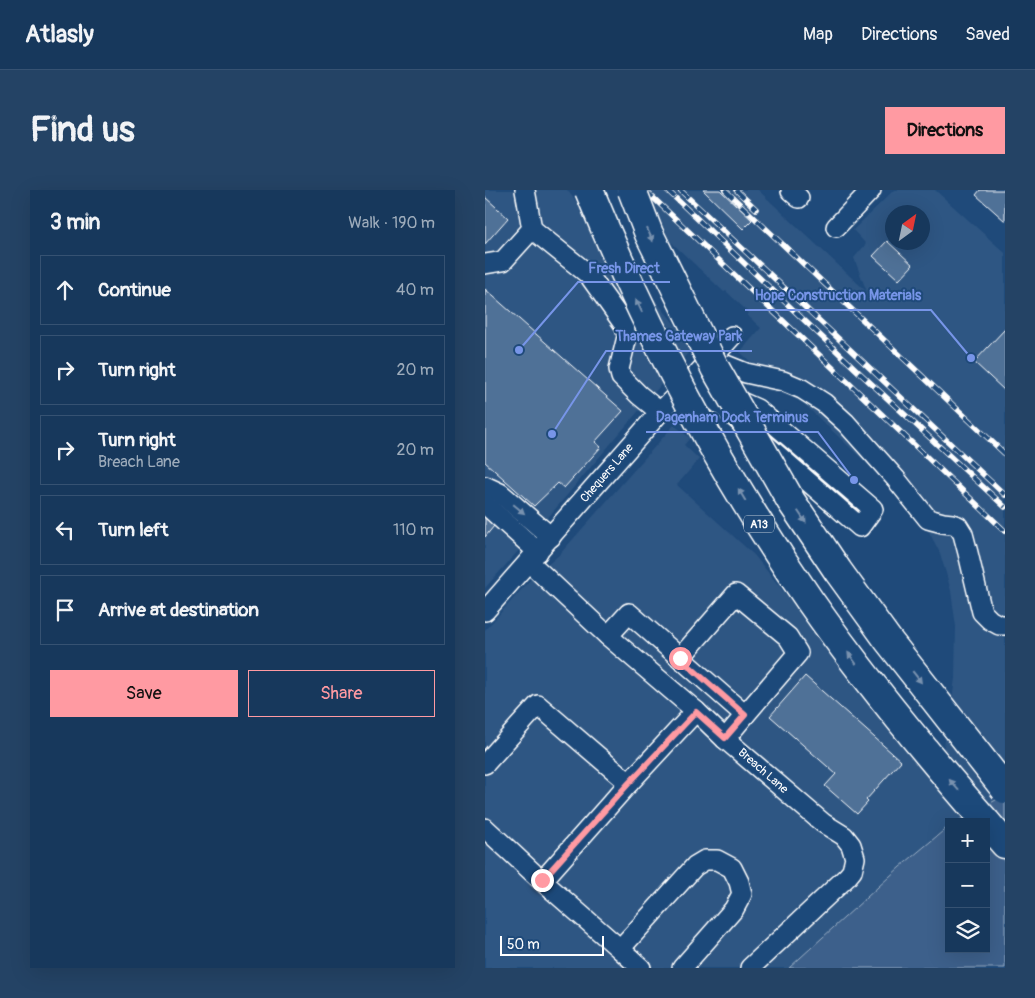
<!DOCTYPE html>
<meta charset="utf-8">
<style>
:root{--surface:#17385c;--page:#244365;--text:#f1f3f6;--muted:#9eacbb;--line:#365272;--accent:#ff9aa2}
body{margin:0;font-family:Pangolin,sans-serif;background:var(--page);color:var(--text)}
.controls{position:absolute;right:15px;bottom:15px;display:grid;overflow:hidden;border-radius:0px;box-shadow:0 5px 20px #0002}
.controls button{width:45px;height:45px;display:grid;place-items:center;padding:0;border:0;border-bottom:1px solid var(--line);background:var(--surface);color:var(--text);font:25px sans-serif}
.compass{position:absolute;left:400px;top:15px;width:45px;height:45px;border-radius:50%;background:var(--surface);box-shadow:0 5px 20px #0002;rotate:33deg}
.scale{position:absolute;left:15px;bottom:12px;width:104px;box-sizing:border-box;padding-left:5px;border:2px solid #fff;border-top:0;font-size:14px;line-height:18px;white-space:nowrap;color:#fff;-webkit-text-stroke:4px #1f4a7a;paint-order:stroke}
.stop{position:absolute;width:15px;height:15px;margin:-11px;border:4px solid #ff9aa2;border-radius:50%;background:#fff}
.stop.end{background:#ff9aa2;border-color:#fff;box-shadow:0 1px 5px #0008}
.list{margin:0;padding:0;list-style:none}
h2{display:flex;justify-content:space-between;align-items:center;height:65px;margin:0;padding:0 20px;font-size:21px}
h2 small{font-size:16px;font-weight:400;color:var(--muted)}
.list li{display:grid;grid-template-columns:32px 1fr auto;gap:15px;align-items:center;box-sizing:border-box;height:70px;margin:0 10px 10px;padding:0 10px;border:1px solid var(--line);border-radius:0px}
.list b{display:block;font-size:19px;white-space:nowrap}
.list p{margin:0;font-size:16px;white-space:nowrap;color:var(--muted)}
.list em{font-size:16px;font-style:normal;color:var(--muted)}
.actions{display:flex;gap:10px;padding:15px 20px}
.actions a{flex:1;padding:11px 0;border:1px solid var(--accent);border-radius:0px;text-align:center;font-size:18px;color:var(--accent)}
.actions .main{background:var(--accent);color:#111}
.icon{flex:none;width:28px;height:28px;fill:none;stroke:currentColor;stroke-width:2;stroke-linecap:round;stroke-linejoin:round}
.map{position:relative;flex:none;width:520px;height:778px;overflow:hidden;border-radius:0px}
header{display:flex;align-items:center;gap:30px;box-sizing:border-box;height:70px;padding:0 25px;background:var(--surface);border-bottom:1px solid var(--line)}
header strong{font-size:24px}
nav{display:flex;gap:28px;margin-inline-start:auto;font-size:18px}
.intro{display:flex;align-items:center;justify-content:space-between;box-sizing:border-box;height:120px;padding:0 30px}
h1{margin:0;font-size:35px}
.button{padding:12px 22px;border-radius:0px;background:var(--accent);color:#111;font-size:18px;font-weight:700}
main{display:flex;gap:30px;padding:0 30px}
aside{flex:1;background:var(--surface);border-radius:0px;box-shadow:0 5px 20px #0002}
.map>svg:first-child{display:block}
.built{fill:#2e5683;fill-rule:evenodd}
.green{fill:#3c618b;stroke:#9eb0c5}
.building{fill:#507197;stroke:#fff}
.lines{fill:none;stroke-linecap:round;stroke-linejoin:round}
.minor-casing{stroke:#fff;stroke-width:22}
.highway-casing{stroke:#fff;stroke-width:31}
.minor{stroke:#1f4a7a;stroke-width:19}
.highway{stroke:#1f4a7a;stroke-width:28}
.rail-casing{stroke:#fff;stroke-width:5.5}
.rail{stroke:#1f4a7a;stroke-width:4;stroke-dasharray:11;stroke-linecap:butt}
.highway-bridge-casing{stroke:#fff;stroke-width:31;stroke-linecap:butt}
.highway-bridge{stroke:#1f4a7a;stroke-width:28}
.oneway{fill:#7992af}
.route{stroke:#ff9aa2;stroke-width:6}
.labels{text-anchor:middle;dominant-baseline:central;stroke-width:4;stroke-linejoin:round;paint-order:stroke}
.shield{fill:#1f4a7a;stroke:#bcc9d7;stroke-width:1}
.shield-label{font-size:11px;font-weight:bold;fill:#fff}
.street-label{font-size:12px;fill:#fff;stroke:#1f4a7a}
.leader{fill:none;stroke:#7795e8;stroke-width:2}
.callout-dot{fill:#7795e8;stroke:#1f4a7a;stroke-width:2}
.callout-label{font-size:14px;text-anchor:middle;font-weight:bold;fill:#7795e8;stroke:#1f4a7a;stroke-width:4;stroke-linejoin:round;paint-order:stroke}
</style>
<header>
<strong>Atlasly</strong>
<nav><a>Map</a><a>Directions</a><a>Saved</a></nav>
</header>
<div class="intro"><h1>Find us</h1><a class="button">Directions</a></div>
<main>
<aside>
<h2>3 min<small>Walk · 190 m</small></h2>
<ul class="list">
<li><svg class="icon" aria-label="ahead" viewBox="0 0 24 24"><path d="M12 20V5M6 11l6-6 6 6"/></svg><div><b>Continue</b></div><em>40 m</em></li>
<li><svg class="icon" aria-label="right" viewBox="0 0 24 24"><path d="M7 20v-9h11M14 6l5 5-5 5"/></svg><div><b>Turn right</b></div><em>20 m</em></li>
<li><svg class="icon" aria-label="right" viewBox="0 0 24 24"><path d="M7 20v-9h11M14 6l5 5-5 5"/></svg><div><b>Turn right</b><p>Breach Lane</p></div><em>20 m</em></li>
<li><svg class="icon" aria-label="left" viewBox="0 0 24 24"><path d="M17 20v-9H6M10 6l-5 5 5 5"/></svg><div><b>Turn left</b></div><em>110 m</em></li>
<li><svg class="icon" aria-label="arrive" viewBox="0 0 24 24"><path d="M6 21V4h12l-3 4 3 4H6"/></svg><div><b>Arrive at destination</b></div></li>
</ul>
<div class="actions"><a class="main">Save</a><a>Share</a></div>
</aside>
<div class="map">
<svg width="520" height="778" viewBox="0 0 520 778">
<rect width="100%" height="100%" fill="#1f4a7a"/>
<filter id="ink" filterUnits="userSpaceOnUse"><feTurbulence type="fractalNoise" baseFrequency=".02" numOctaves="2"/><feDisplacementMap in="SourceGraphic" scale="10" xChannelSelector="R" yChannelSelector="G"/><feConvolveMatrix kernelMatrix="1 2 1 2 8 2 1 2 1" color-interpolation-filters="sRGB"/></filter>
<g filter="url(#ink)">
<!-- built -->
<g class="built">
<polygon points="0,0 82,0 208,157 60,331 0,398"/>
<path d="M 131,0 L 273,0 L 382,102 L 369,68 L 381,54 L 368,40 L 409,0 L 450,0 L 520,63 L 520,605 L 471,632 L 464,632 L 464,636 L 415,677 L 304,778 L 0,778 L 0,440 L 46,389 L 74,365 L 189,235 L 205,248 L 199,255 L 214,269 L 192,295 L 269,365 L 449,586 L 459,556 L 466,519 L 470,488 L 471,437 L 466,401 L 461,383 L 454,361 L 444,342 L 413,303 L 319,214 L 308,208 L 298,204 L 256,194 L 266,172 L 255,162 L 276,138 L 262,125 L 264,123 L 241,101 L 239,102 ZM 408,22 L 438,22 L 438,52 L 408,52 Z"/>
</g>
<!-- green -->
<polygon class="green" points="520,605 520,778 304,778 415,677 464,636 464,759 501,759 501,632 471,632"/>
<!-- building -->
<g class="building">
<polygon points="218,0 235,0 267,30 258,39"/>
<polygon points="495,0 520,0 520,31 491,5"/>
<polygon points="0,7 23,28 0,54"/>
<polygon points="402,51 428,75 414,90 388,66"/>
<polygon points="0,99 138,221 110,252 116,257 79,298 73,293 49,316 0,272"/>
<polygon points="520,139 520,201 489,172"/>
<polygon points="0,328 9,336 0,347"/>
<polygon points="320,486 416,571 381,610 383,612 372,624 340,596 351,584 285,526"/>
</g>
<g class="lines">
<defs>
<g id="minor">
<polyline points="40,0 47,39 103,84 138,133 141,140 142,147 134,179 136,187 154,205 175,222"/>
<polyline points="306,1 314,8"/>
<polyline points="351,37 386,0"/>
<polyline points="0,74 18,71 47,39"/>
<polyline points="226,169 261,183 298,191 317,199 339,213 361,233 411,289 443,329 458,333 467,334 473,336 478,344 483,363 497,422 505,430 514,435 520,435"/>
<polygon points="207,190 272,219 388,319 375,337"/>
<polyline points="0,296 15,303 66,347"/>
<polyline points="0,314 53,362"/>
<polyline points="44,372 123,446 211,521 240,549 338,633 359,646 366,655 370,668 367,681 362,687 265,778"/>
<polyline points="0,421 175,222 207,190 247,146"/>
<polyline points="123,446 144,423 260,525 240,549"/>
<polyline points="195,468 251,404 303,447 313,463 260,525"/>
<polyline points="0,574 53,515 144,593"/>
<polyline points="0,638 57,691 144,593 211,521"/>
<polyline points="57,691 135,759 210,676 220,670 232,670 247,678 254,692 257,704 249,719 197,778"/>
<polyline points="135,759 156,778"/>
</g>
<polyline id="highway" points="501,632 520,654"/>
</defs>
<!-- minor casing -->
<use href="#minor" class="minor-casing"/>
<!-- highway casing -->
<use href="#highway" class="highway-casing"/>
<!-- minor -->
<use href="#minor" class="minor"/>
<!-- highway -->
<use href="#highway" class="highway"/>
<defs>
<g id="rail">
<polyline points="160,0 520,341"/>
<polyline points="182,0 377,185 520,317"/>
<polyline points="195,0 520,305"/>
<polyline points="240,0 520,264"/>
<polyline points="251,0 271,19"/>
</g>
</defs>
<!-- rail casing -->
<use href="#rail" class="rail-casing"/>
<!-- rail -->
<use href="#rail" class="rail"/>
<defs>
<g id="highway-bridge">
<path d="M 104,0 C 163,144 236,283 325,411 C 379,488 439,561 501,632"/>
<polyline points="147,0 164,44 230,178 306,311 353,381 403,450 520,599"/>
</g>
</defs>
<!-- highway-bridge casing -->
<use href="#highway-bridge" class="highway-bridge-casing"/>
<!-- highway-bridge -->
<use href="#highway-bridge" class="highway-bridge"/>
</g>
<!-- one-way arrows -->
<defs><path id="oneway-solid" d="M-6-.8H1V-3.2L6.5 0L1 3.2V.8H-6Z" transform="scale(1.25)"/></defs>
<g class="oneway">
<use href="#oneway-solid" transform="translate(165 45) rotate(66)"/>
<use href="#oneway-solid" transform="translate(154 116) rotate(-116)"/>
<use href="#oneway-solid" transform="translate(257 305) rotate(-121)"/>
<use href="#oneway-solid" transform="translate(34 319) rotate(40)"/>
<use href="#oneway-solid" transform="translate(317 327) rotate(56)"/>
<use href="#oneway-solid" transform="translate(367 468) rotate(-126)"/>
<use href="#oneway-solid" transform="translate(432 487) rotate(52)"/>
<use href="#oneway-solid" transform="translate(469 595) rotate(-131)"/>
</g>
</g>
<g class="lines" filter="url(#ink)">
<!-- route -->
<polyline class="route" points="57,690 144,593 211,522 240,548 260,525 195,468"/>
</g>
<g class="labels">
<!-- shield labels -->
<rect class="shield" x="259" y="325.5" width="30" height="17" rx="4"/>
<g class="shield-label">
<text x="274" y="334">A13</text>
</g>
<!-- street labels -->
<g class="street-label">
<text transform="translate(122 283) rotate(-49)">Chequers Lane</text>
<text transform="translate(278 581) rotate(41)">Breach Lane</text>
</g>
</g>
<!-- callouts -->
<path class="leader" d="M34 160L93 92H185M486 168L446 120H260M67 244L121 161H267M369 290L333 242H161"/>
<g class="callout-dot">
<circle cx="34" cy="160" r="5"/>
<circle cx="486" cy="168" r="5"/>
<circle cx="67" cy="244" r="5"/>
<circle cx="369" cy="290" r="5"/>
</g>
<g class="callout-label">
<text x="139" y="83">Fresh Direct</text>
<text x="353" y="110">Hope Construction Materials</text>
<text x="194" y="151">Thames Gateway Park</text>
<text x="247" y="232">Dagenham Dock Terminus</text>
</g>
</svg>
<div class="controls">
<button>+</button>
<button>−</button>
<button><svg class="icon" aria-label="layers" viewBox="0 0 24 24"><path d="M12 4l9 5-9 5-9-5zM3 14l9 5 9-5"/></svg></button>
</div>
<svg class="compass" viewBox="-18 -18 36 36"><path d="M0-13l5 13h-10z" fill="#e53935"/><path d="M0 13l5-13h-10z" fill="#9eacbb"/></svg>
<div class="scale">50 m</div>
<div class="stop" style="left:195px;top:468px"></div>
<div class="stop end" style="left:57px;top:690px"></div>
</div>
</main>
